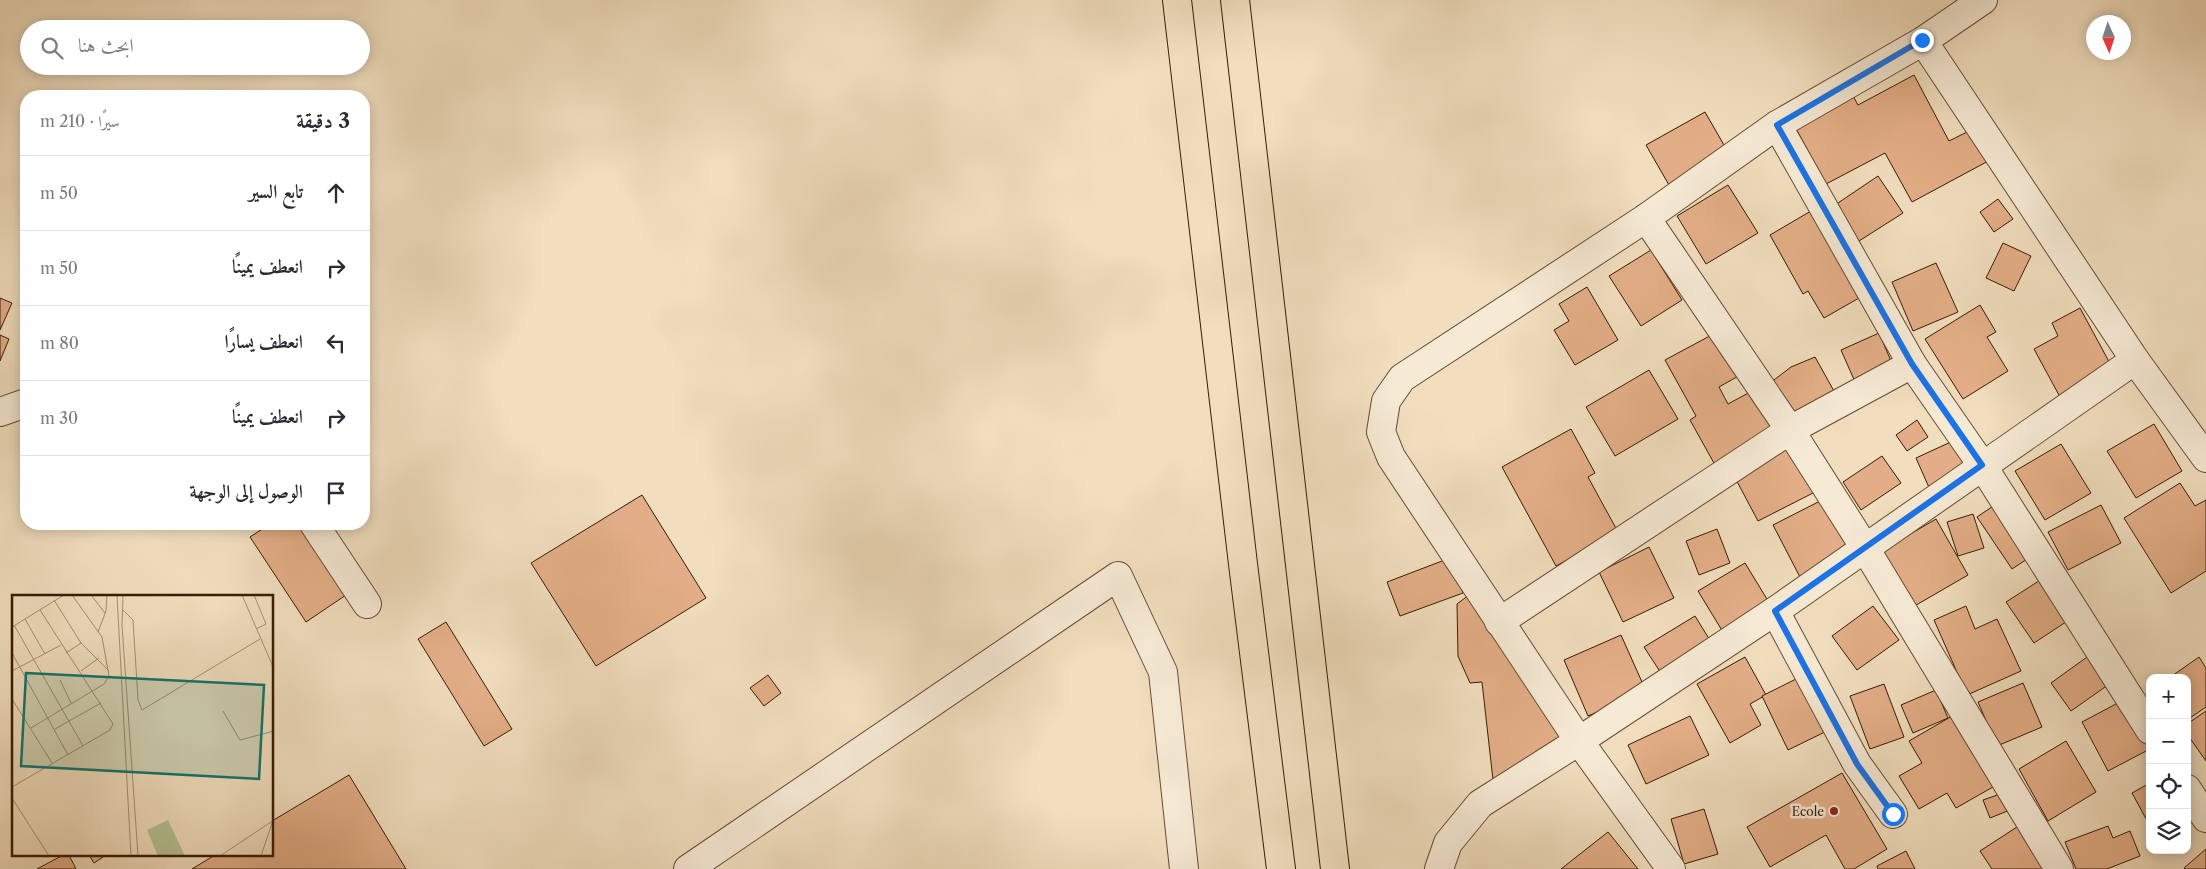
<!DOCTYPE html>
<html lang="ar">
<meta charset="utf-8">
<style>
:root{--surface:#fff;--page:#f7f7f7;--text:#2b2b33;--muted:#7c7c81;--line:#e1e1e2}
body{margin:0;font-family:"Libre Caslon Text",Amiri,serif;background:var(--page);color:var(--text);direction:rtl}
.controls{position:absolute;right:15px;bottom:15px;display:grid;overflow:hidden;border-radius:10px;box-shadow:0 2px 12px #0003}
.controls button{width:45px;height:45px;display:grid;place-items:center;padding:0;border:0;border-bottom:1px solid var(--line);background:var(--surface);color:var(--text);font:25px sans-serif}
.compass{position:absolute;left:2086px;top:15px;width:45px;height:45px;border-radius:50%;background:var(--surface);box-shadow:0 2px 12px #0003;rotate:177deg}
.stop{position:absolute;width:15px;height:15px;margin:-11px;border:4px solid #1a73e8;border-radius:50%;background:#fff}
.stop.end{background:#1a73e8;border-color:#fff;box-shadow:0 1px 5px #0008}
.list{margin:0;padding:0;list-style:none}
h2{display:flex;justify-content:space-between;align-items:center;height:65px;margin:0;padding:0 20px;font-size:21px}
h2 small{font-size:16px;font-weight:400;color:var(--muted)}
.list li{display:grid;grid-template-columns:32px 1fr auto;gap:15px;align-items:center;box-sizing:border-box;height:75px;padding:0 20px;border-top:1px solid var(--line)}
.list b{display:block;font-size:19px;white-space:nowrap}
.list em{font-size:16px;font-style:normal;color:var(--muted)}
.icon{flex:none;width:28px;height:28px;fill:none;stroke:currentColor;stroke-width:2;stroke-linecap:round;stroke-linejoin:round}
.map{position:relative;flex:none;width:2206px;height:869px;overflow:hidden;direction:ltr}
.search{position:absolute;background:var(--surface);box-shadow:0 2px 12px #0003;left:20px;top:20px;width:350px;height:55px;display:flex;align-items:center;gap:12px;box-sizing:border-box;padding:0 18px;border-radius:28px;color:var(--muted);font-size:19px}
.panel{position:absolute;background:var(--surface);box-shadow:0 2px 12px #0003;left:20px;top:90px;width:350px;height:440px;border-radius:20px;direction:rtl}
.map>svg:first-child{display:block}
.building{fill:#e3ae87;stroke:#371c00}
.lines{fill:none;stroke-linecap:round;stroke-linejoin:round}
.minor-casing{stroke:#664c30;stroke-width:30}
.highway-casing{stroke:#371c00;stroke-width:30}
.minor{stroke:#f6ead5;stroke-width:28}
.highway{stroke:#f1debe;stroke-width:28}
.route{stroke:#1a73e8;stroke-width:6}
.poi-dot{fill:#8f2418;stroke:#f6ead5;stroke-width:2}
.labels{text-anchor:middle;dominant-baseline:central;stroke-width:5;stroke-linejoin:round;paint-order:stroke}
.poi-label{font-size:12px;fill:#371c00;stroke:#f6ead5;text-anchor:end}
.inset-road{fill:none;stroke:#a79072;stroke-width:1}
.view{fill:#0f766e;fill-opacity:0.15;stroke:#0f766e;stroke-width:2.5}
.inset-edge{fill:none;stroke:#371c00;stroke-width:2.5}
</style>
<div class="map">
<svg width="2206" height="869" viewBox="0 0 2206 869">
<rect width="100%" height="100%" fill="#f1debe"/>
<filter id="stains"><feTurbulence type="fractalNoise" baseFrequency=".004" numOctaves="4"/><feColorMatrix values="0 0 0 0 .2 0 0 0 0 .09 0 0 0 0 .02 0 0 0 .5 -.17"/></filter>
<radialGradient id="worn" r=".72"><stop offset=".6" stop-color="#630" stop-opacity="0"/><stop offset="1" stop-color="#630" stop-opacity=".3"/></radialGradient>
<!-- building -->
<g class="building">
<polygon points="1914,75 1949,141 1975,128 1992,159 1912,202 1885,153 1826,184 1794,125 1852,94 1858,105"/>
<polygon points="1705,112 1728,152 1669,185 1646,145"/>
<polygon points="1878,176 1903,213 1859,241 1835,205"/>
<polygon points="1728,185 1758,233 1706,264 1677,216"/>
<polygon points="1998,199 2013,219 1994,232 1980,212"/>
<polygon points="1816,208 1866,294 1824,318 1808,291 1803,294 1770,235"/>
<polygon points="2003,243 2031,256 2014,291 1986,278"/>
<polygon points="1651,250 1682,300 1641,326 1609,276"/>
<polygon points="1936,263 1958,312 1913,331 1892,282"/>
<polygon points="1587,287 1618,340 1575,365 1554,330 1569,321 1559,304"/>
<polygon points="0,298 12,303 0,330"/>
<polygon points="1980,305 1996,332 1987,337 2008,371 1963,399 1925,339"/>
<polygon points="2080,308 2113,369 2060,397 2034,349 2058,336 2052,323"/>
<polygon points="1719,331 1742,374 1719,387 1728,404 1752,391 1774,433 1715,465 1690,420 1696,416 1665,360"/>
<polygon points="1879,333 1894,368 1856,384 1841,350"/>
<polygon points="0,335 9,339 0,361"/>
<polygon points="1815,357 1839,400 1794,425 1770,383 1791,367"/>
<polygon points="1649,370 1678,419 1615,456 1586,407"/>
<polygon points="1917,420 1928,437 1907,451 1896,435"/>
<polygon points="2154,424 2182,471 2136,498 2107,451"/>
<polygon points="1571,429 1595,473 1588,477 1618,532 1556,566 1502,467"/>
<polygon points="1955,440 1970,475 1931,492 1916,458"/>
<polygon points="1787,443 1813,493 1758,521 1732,472"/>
<polygon points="2061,444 2091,493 2045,520 2015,471"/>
<polygon points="1882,456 1901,483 1861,510 1843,482"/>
<polygon points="2180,483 2195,506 2206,500 2206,571 2171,593 2124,518"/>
<polygon points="642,495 706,598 596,666 531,563"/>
<polygon points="2005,498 2041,550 2012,569 1977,517"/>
<polygon points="1824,499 1852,553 1801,579 1773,525"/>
<polygon points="2101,505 2121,543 2068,570 2048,532"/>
<polygon points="1973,514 1984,548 1958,556 1947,522"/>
<polygon points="1936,519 1968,575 1911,608 1878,553"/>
<polygon points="270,524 307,524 352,591 306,622 250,537"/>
<polygon points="1717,529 1730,563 1699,575 1686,541"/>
<polygon points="1649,547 1674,598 1623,622 1599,572"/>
<polygon points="1450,558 1463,593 1400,616 1387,582"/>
<polygon points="1745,563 1773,609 1726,637 1698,591"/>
<polygon points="2056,570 2072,618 2034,643 2006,602"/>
<polygon points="1473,592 1566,733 1493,780 1482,682 1470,683 1458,656 1457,604"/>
<polygon points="1873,606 1899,640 1857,670 1832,636"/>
<polygon points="1966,606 1975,629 1997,619 2021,671 1967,695 1934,620"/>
<polygon points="1695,616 1711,642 1661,673 1644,647"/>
<polygon points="446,622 512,729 484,746 418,639"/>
<polygon points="1621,635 1646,691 1588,716 1564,660"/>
<polygon points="2094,652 2115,680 2071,711 2051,683"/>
<polygon points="1745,657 1766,695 1750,704 1761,725 1730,743 1697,684"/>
<polygon points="2199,657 2206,668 2206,707 2190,718 2187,713 2187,678 2169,678"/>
<polygon points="768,675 781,693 764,706 750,688"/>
<polygon points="1802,676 1829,730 1788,750 1762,696"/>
<polygon points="2023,683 2042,727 1997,746 1978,702"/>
<polygon points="1884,684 1904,737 1870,749 1850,696"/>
<polygon points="1936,690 1948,718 1913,733 1901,705"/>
<polygon points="2131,696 2150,730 2150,749 2108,771 2082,722"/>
<polygon points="2206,711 2206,761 2187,734 2187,724"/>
<polygon points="1959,712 2000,783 1956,808 1947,793 1919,809 1899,776 1922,763 1909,741"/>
<polygon points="1690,716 1709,755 1646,784 1628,745"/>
<polygon points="2066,741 2096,792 2048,821 2019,769"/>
<polygon points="1842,773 1887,849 1854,869 1845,869 1826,835 1770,867 1747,827"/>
<polygon points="349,775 406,869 192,869 215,855 272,855 272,821"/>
<polygon points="2150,783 2150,826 2132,793"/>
<polygon points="2003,793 2010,810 1990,818 1983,800"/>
<polygon points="1704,809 1718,854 1684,864 1671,819"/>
<polygon points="2020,825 2049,869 1992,869 1980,851"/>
<polygon points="2108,826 2113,838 2130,831 2140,856 2107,869 2076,869 2065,842"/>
<polygon points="1608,832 1638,869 1561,869"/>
<polygon points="2206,849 2206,869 2185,869 2184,868"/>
<polygon points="1906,851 1915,869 1878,869 1877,866"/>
<polygon points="63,855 69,855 76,869 37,869"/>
<polygon points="89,855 106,855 94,863"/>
</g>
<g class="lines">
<defs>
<g id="minor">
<polyline points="1923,41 2135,360 2206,458"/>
<polyline points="1777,125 1912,364 1982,465 2150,730"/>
<polyline points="1646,218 1790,430 1865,548 2059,869"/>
<polyline points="0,412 26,403"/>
<polyline points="314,524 367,604"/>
<polyline points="1775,611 1857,764 1893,814"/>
<polyline points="1499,622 1790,430 1912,364"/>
<polyline points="2187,789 2206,818"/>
<polyline points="688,869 1118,576 1163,672 1184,869"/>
<polyline points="1439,869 1448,843 1480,804 1579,741 1775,611 2135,360"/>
<polyline points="1671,869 1579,741 1391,457 1381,432 1386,401 1402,378 1646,218 1777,125 1923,41 1983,0"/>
</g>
<g id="highway">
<polyline points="1177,0 1243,564 1281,869"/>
<polyline points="1235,0 1335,869"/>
</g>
</defs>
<!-- minor casing -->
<use href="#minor" class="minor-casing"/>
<!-- highway casing -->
<use href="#highway" class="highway-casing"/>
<!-- minor -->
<use href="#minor" class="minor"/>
<!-- highway -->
<use href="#highway" class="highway"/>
</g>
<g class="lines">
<!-- route -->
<polyline class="route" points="1893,814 1857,764 1775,611 1982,465 1912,364 1777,125 1922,40"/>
</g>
<!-- markers -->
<circle class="poi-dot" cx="1834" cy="811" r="5"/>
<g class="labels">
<!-- poi labels -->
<g class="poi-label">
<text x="1824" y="811">Ecole</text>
</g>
</g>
<!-- overview -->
<g transform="translate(12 595)">
<rect width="261" height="261" fill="#f1debe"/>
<path d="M 156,225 L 173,261 L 146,261 L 135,235 Z" fill="#b6c294"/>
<path class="inset-road" d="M 79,0 L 93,18M 105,0 L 119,261M 111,0 L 110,30 L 126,261M 230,0 L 262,74M 242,0 L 254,29 L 244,34M 42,5 L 69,48 L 97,76M 110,14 L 121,25 L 126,105 L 130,115 L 248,44M 13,24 L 33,59M 2,30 L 71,151M 0,32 L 52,0M 86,37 L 94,16 L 95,0M 0,58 L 56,160M 54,58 L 69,48M 0,76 L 49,50M 69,76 L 87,63M 48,85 L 59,108M 0,104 L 40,168M 211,116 L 228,145 L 262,136M 19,133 L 92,89 L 97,81 L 90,42 L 60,0M 43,134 L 89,108M 0,192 L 98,135 L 101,129 L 28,15M 0,203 L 37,261M 208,261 L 262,225M 249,261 L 261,225"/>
<path class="view" d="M 14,78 L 252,90 L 247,184 L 9,171 Z"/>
<rect width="261" height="261" class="inset-edge"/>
</g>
<rect width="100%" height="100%" filter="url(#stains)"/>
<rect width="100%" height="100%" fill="url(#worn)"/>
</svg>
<div class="controls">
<button>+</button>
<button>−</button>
<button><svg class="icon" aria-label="locate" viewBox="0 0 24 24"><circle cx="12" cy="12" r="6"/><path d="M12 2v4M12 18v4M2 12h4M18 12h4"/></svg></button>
<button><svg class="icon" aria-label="layers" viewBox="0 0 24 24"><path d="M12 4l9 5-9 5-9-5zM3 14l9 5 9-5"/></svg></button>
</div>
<svg class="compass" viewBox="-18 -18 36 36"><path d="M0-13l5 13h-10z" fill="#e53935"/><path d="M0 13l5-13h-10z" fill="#7c7c81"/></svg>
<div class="stop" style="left:1893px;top:814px"></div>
<div class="stop end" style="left:1922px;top:40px"></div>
<div class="search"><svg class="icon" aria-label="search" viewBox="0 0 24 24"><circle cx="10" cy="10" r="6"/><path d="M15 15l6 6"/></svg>ابحث هنا</div>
<section class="panel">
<h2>3 دقيقة<small>سيرًا · 210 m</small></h2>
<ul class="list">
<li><svg class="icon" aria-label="ahead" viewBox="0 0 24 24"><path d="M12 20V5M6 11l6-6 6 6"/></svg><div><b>تابع السير</b></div><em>50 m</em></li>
<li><svg class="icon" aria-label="right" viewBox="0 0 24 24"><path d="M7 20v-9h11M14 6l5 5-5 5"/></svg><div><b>انعطف يمينًا</b></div><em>50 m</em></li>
<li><svg class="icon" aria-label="left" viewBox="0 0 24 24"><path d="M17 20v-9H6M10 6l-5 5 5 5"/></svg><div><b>انعطف يسارًا</b></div><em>80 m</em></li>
<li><svg class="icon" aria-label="right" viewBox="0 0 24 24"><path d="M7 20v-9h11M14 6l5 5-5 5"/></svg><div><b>انعطف يمينًا</b></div><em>30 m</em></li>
<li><svg class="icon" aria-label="arrive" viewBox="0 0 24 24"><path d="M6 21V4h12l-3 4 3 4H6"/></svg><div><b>الوصول إلى الوجهة</b></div></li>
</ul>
</section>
</div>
